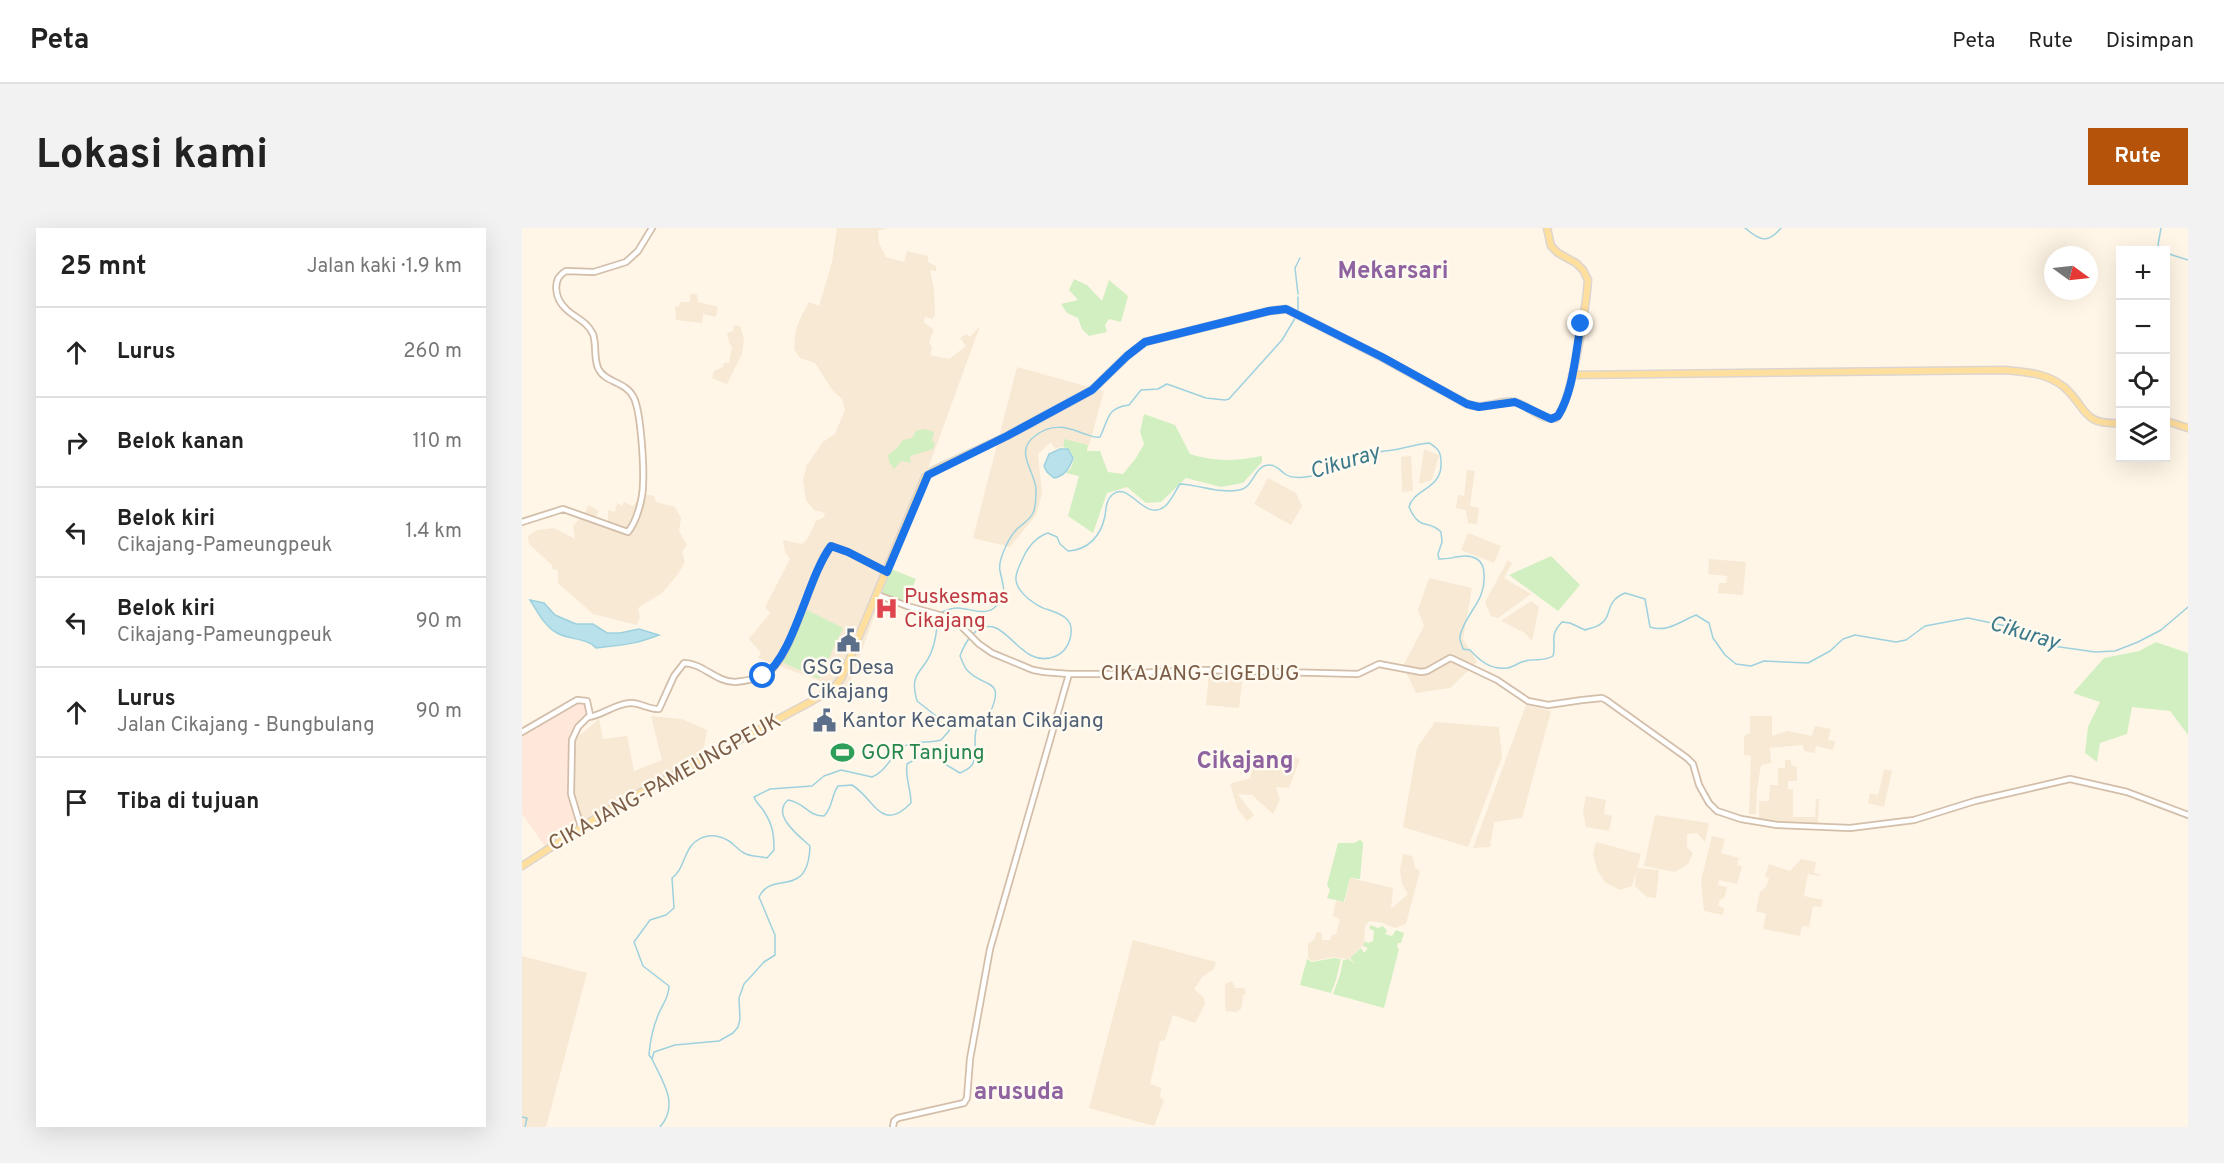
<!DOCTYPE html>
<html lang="id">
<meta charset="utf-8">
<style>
:root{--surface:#fff;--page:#f2f2f2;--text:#222;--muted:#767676;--line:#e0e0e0;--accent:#b45309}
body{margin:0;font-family:Overpass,sans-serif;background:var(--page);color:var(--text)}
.controls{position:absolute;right:18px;top:18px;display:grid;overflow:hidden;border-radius:0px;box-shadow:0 6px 24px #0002}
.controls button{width:54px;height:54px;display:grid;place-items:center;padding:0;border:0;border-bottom:2px solid var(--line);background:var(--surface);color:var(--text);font:30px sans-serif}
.compass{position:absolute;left:1522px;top:18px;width:54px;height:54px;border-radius:50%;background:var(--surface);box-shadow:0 6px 24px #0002;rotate:105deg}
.stop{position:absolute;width:18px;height:18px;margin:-14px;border:4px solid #1a73e8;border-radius:50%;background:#fff}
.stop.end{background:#1a73e8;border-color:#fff;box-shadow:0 2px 6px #0008}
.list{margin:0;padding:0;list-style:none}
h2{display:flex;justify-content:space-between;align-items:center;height:78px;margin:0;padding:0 24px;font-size:26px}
h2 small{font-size:20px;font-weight:400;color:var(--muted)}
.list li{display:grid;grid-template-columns:39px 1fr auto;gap:18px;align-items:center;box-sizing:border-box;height:90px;padding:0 24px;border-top:2px solid var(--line)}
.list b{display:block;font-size:22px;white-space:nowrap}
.list p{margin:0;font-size:20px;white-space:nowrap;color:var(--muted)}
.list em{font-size:20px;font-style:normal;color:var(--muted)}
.icon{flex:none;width:33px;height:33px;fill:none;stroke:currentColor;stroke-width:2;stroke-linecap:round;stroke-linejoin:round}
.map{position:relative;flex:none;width:1666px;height:899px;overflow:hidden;border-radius:0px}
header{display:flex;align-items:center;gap:36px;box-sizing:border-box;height:84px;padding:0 30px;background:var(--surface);border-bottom:2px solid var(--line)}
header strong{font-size:28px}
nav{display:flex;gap:33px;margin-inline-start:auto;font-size:21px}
.intro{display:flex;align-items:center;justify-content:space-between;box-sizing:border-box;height:144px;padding:0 36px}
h1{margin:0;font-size:42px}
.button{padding:15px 27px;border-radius:0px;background:var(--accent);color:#fff;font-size:21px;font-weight:700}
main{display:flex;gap:36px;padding:0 36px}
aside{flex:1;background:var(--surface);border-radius:0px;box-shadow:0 6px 24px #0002}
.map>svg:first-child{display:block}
.residential{fill:#f7e9d4}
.commercial{fill:#ffe7da}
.green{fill:#d2efc2}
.water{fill:#b8e1eb;stroke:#9dd1de;stroke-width:1.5}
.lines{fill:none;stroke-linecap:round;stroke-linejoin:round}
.stream{stroke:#9dd1de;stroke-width:1.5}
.minor-casing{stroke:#d3beaa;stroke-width:8}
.major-casing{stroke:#ddd5cf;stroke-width:9}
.minor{stroke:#fff;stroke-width:4.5}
.major{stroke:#ffdf9d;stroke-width:6}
.route{stroke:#1a73e8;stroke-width:8}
.labels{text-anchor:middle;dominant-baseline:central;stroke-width:5;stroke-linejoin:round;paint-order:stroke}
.health-label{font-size:21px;fill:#be3a42;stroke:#fffaef;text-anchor:start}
.service-label{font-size:21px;fill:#4e5e75;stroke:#fffaef}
.street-label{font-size:21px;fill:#7c5d47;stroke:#fffaef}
.leisure-label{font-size:21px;fill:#27864d;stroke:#fffaef;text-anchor:start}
.water-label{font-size:22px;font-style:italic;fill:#3b798b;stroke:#fffaef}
.quarter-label{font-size:24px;font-weight:bold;fill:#8e639f;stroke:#fffaef}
</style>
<header>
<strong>Peta</strong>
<nav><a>Peta</a><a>Rute</a><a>Disimpan</a></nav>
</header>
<div class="intro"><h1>Lokasi kami</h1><a class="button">Rute</a></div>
<main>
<aside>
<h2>25 mnt<small>Jalan kaki · 1.9 km</small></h2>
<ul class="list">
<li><svg class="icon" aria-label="ahead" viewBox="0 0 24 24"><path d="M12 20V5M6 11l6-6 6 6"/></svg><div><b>Lurus</b></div><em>260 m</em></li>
<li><svg class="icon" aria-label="right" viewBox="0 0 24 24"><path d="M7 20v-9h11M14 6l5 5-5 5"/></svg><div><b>Belok kanan</b></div><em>110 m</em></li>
<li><svg class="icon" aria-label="left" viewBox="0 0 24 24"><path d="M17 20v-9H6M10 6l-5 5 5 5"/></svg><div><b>Belok kiri</b><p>Cikajang-Pameungpeuk</p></div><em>1.4 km</em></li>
<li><svg class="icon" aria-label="left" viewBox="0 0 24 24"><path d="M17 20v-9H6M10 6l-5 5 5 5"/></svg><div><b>Belok kiri</b><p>Cikajang-Pameungpeuk</p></div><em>90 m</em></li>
<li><svg class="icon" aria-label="ahead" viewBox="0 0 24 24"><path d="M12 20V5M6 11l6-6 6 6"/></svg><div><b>Lurus</b><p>Jalan Cikajang - Bungbulang</p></div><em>90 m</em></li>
<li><svg class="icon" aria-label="arrive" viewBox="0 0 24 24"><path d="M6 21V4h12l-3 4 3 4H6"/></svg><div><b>Tiba di tujuan</b></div></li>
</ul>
</aside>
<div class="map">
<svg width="1666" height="899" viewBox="0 0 1666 899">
<rect width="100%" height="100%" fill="#fff6e7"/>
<!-- residential -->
<g class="residential">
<polygon points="315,0 365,0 356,3 357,15 364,29 382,34 385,23 406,28 406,34 414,38 414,43 408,42 412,61 413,86 411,91 403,89 402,94 412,102 407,114 410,120 408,127 427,131 444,118 438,110 444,106 448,109 458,98 325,463 236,430 239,425 227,411 248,385 243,379 268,331 263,324 261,312 280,316 286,310 294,293 302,289 303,285 292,282 284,272 281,252 285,237 301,214 313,206 323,182 320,171 311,163 293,135 278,130 272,121 274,101 280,87 287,74 297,78 310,34"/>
<polygon points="168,66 175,66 176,74 196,79 194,89 181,86 180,95 154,92 153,79 157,78 158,74 168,74"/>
<polygon points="212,97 218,98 222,110 220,126 205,156 190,150 192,143 201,139 202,135 207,135 210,119 208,117 205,105 211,103"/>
<polygon points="495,139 582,163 567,218 542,212 542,218 533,221 529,214 516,226 520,266 514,287 488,319 451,310"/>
<polygon points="902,221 917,227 910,252 897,256"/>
<polygon points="889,228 891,263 880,264 879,229"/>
<polygon points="945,242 953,243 948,278 957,280 955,296 946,295 944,282 934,280 936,267 942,268"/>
<polygon points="746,250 774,265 780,278 769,297 732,276"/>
<polygon points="121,266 132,268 134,274 153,279 159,290 157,303 165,317 160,324 163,334 156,346 140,365 116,380 118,389 115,397 71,386 36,355 36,342 30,341 30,337 7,316 6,308 15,302 32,300 53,311 51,298 63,285 66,277 77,283 73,290 86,294 86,282 93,284 95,275 100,278 102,274 111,278"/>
<polygon points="946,305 979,318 972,335 939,322"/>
<polygon points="1187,331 1224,334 1221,367 1196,365 1197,355 1204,355 1205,348 1186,346"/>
<polygon points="986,332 990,335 982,350 1009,366 976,390 969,388 963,374"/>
<polygon points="907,350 950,360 941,411 955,434 928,460 894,465 881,438 902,398 896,382"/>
<polygon points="1009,373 1017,379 1010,413 1003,405 979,393"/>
<polygon points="687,444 721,447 717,480 684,477"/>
<polygon points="1004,477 1029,483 1000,590 972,594 968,619 951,620"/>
<polygon points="129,488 160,491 185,502 181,524 61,598 52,564 50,514 77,491 81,511 105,508 112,543 140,532"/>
<polygon points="1228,488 1250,488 1250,508 1266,503 1290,508 1293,498 1309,501 1306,512 1313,513 1311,522 1294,518 1293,525 1282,523 1281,517 1248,520 1249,535 1239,537 1235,562 1234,586 1227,586 1229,528 1222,527 1222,508 1228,505"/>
<polygon points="913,494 977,499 980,529 946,619 881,599 895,520"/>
<polygon points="763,525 778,531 767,560 754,559 758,572 751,586 730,567 716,566 732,587 725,593 716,582 708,556 728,550 733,531"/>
<polygon points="1263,532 1269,532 1269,537 1275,539 1275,553 1266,553 1266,561 1271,561 1271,589 1293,589 1294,571 1297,571 1296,595 1237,594 1237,573 1247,573 1248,557 1256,557 1256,540 1263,540"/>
<polygon points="1362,541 1370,543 1362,579 1346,575 1348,565 1356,567"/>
<polygon points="1064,568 1084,572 1082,586 1090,588 1087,603 1064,599 1061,583"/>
<polygon points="1133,587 1187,595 1183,614 1175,605 1165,606 1165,619 1171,625 1166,636 1153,644 1122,638"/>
<polygon points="1190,608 1203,611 1199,625 1217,630 1215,637 1220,639 1215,656 1197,652 1196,657 1205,659 1202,670 1198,672 1196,677 1202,681 1201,687 1182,683 1179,653"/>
<polygon points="1074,614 1119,626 1115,640 1137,642 1134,670 1125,669 1113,658 1114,643 1110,658 1098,662 1083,654 1075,642 1071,626"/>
<polygon points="881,626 890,628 893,640 898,643 884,696 873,700 861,695 847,693 843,698 842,716 827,731 812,729 790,733 786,730 786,715 792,712 795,704 800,705 800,712 808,712 810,707 814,706 818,691 811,688 814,673 823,674 828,650 871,660 869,681 886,666 880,656 878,641"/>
<polygon points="1279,631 1294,634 1292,645 1298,646 1298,648 1286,646 1282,668 1301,672 1299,679 1291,678 1287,699 1280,698 1278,708 1241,701 1244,686 1234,683 1238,664 1244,659 1247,650 1243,648 1247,636 1268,643"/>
<polygon points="611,712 694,734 692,741 681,748 672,761 682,770 683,776 673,795 651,787 643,812 638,813 628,856 639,860 638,869 642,872 632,898 567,880"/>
<polygon points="0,728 65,745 24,899 0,899"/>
<polygon points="710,753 713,760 722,760 724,765 721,768 719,781 714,784 704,783 703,775 703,756"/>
</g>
<!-- commercial -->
<polygon class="commercial" points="63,471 68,487 56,499 50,512 49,566 59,599 25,621 0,586 0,504 43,479"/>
<!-- green -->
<g class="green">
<polygon points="552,51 565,57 580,73 587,52 606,68 599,94 587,91 583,97 585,104 567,108 560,101 556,90 545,85 539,76 556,72 547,62"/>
<path d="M 622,186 L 653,197 L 668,226 C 693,234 716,233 740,228 L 740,234 L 721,255 L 699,259 L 664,250 L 639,274 L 624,275 L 605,259 L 585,265 L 571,305 L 546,288 L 557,248 L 544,245 L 549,240 L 552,230 L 547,221 L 540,219 L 542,218 L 542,211 L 566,217 L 565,223 L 578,223 L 586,244 L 601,246 L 614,230 L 622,216 L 618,204 Z"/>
<polygon points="403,201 412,204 410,213 413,215 411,221 388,228 389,235 379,233 372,241 367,234 366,227 376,219 381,212 390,210 394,203"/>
<polygon points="1029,328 1058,357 1036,383 987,347"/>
<polygon points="369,341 394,351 384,375 360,365"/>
<polygon points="285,382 321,400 297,451 260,434"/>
<polygon points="1634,414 1666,425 1666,507 1648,483 1610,479 1605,506 1578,515 1575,534 1563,525 1566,499 1578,474 1551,465 1582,430 1617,423"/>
<polygon points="838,612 841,614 841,617 838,651 828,650 822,674 805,670 808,662 805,657 816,615 832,615"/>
<polygon points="849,697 856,700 861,698 865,703 863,706 870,708 874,702 882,705 879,715 876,715 875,719 877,721 862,780 811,766 818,747 821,732 827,731 834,737 828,730 839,720 842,725 846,720 841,718 843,713 846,715 851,713 852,703 847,700"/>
<polygon points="812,730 819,731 814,752 809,765 778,757 785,731 790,734"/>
</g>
<!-- water -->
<g class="water">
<path d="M 538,221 L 546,221 L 551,230 C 548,240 543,248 532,250 L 525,244 L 522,238 L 527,226 Z"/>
<path d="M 8,372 L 22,375 L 33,387 L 54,396 L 71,396 L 85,405 L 98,405 L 117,401 L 137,407 C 111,417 100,417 74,420 C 66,410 47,412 35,405 C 23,399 15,383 8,372 Z"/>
</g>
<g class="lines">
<!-- stream -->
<g class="stream">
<path d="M 1223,0 C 1238,13 1246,16 1259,0"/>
<polyline points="1639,0 1636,17 1639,22"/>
<polyline points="1644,25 1666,32"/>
<polyline points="776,66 773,40 778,30"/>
<polyline points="776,83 776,69"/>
<path d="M 130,831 L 127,827 C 128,812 131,799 137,785 C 141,776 147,769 147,758 L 121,738 L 112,714 L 128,692 L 144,687 L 152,680 L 150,650 C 161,642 161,629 169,618 C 179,606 193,605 207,613 C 212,616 216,622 222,625 C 229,629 237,628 245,630 L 252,622 C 252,607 251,598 243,585 C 240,579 234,575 232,569 L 248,561 L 290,558 L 302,548 L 319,542 L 350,549 C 364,544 369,527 381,519 C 393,511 406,516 419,512 L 427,503 L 427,498 L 395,473 C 386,443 403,444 410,422 C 415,410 414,397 418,385 C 424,382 429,380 436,380 C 446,380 462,388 472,380 C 487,368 481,358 478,343 C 477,338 479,330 481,325 C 484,317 489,307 495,301 C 500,296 508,292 511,285 C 514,279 514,268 514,262 C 514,244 491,224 513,208 C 528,196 543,198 560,205 C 567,207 571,210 578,209 C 587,191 584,180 607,177 L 619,162 L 636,161 L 645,156 L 684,170 L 703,172 L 707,171 L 760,112 L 775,87"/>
<polyline points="0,889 5,890 3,899"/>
<path d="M 138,899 C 158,876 140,853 130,831 L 132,824 L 153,817 L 197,813 L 211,805 L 216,799 L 218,791 L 217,770 L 222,756 L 242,734 L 253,727 L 253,707 L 237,669 C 250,641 286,673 288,618 C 276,607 249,587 266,572 C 284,575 285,588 302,588 C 311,579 309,568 316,558 L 330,557 C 352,570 359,606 389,575 C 389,561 383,550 385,536 L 401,527 L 408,527 L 438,545 C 442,543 447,541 450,537 C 459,523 443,498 468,485 C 484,449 462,461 445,442 C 442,439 440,432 438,428 C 443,414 455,393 474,400 C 492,408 506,440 534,428 C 541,425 546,418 548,411 C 553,392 542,387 527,382 C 515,379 495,365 494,352 C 493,346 498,336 501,330 C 506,319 514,309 526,305 L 535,309 L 538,316 L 546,323 C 566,322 579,308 583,288 C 584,281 584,272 590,267 C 606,251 622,294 642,279 C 649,274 653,263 658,256 C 678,257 698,266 717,262 C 732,260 732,237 747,237 C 754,237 758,242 763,246 C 772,253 792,248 803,245 C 812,243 817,235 826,231 C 840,225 856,224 871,222 C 883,220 895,216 907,215 C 916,220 919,224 919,234 C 921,261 891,261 887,279 C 899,305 905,290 919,304 L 920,314 L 916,326 L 917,331 C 929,332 943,324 955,331 C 960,334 962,341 962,347 C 964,374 943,385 938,408 C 937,413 940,416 941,421 L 948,422 C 958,433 969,442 985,440 C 992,439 997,434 1003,433 C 1013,430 1022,434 1031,428 C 1035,413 1026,409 1040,394 L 1048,395 L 1063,402 C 1067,400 1073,400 1077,397 C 1092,389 1081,374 1103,365 L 1123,371 L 1128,399 C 1145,405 1159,393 1174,387 L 1187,395 L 1191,410 L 1203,427 L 1214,436 L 1229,438 L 1242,433 L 1286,435 L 1308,423 L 1321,411 L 1333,407 L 1374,414 L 1384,412 L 1403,398 L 1446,390 L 1484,398 L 1531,418 L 1573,424 L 1593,423 L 1616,414 L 1639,402 L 1666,379"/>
</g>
<defs>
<g id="minor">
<path d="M 0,294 L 41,281 L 103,303 L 106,304 C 115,293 121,270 121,256 C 122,238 119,185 112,170 C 104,153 84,155 77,142 C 71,132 75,117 71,106 C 65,93 53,90 44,81 C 33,71 29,51 44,43 L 72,44 L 104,34 L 116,23 L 130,0"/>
<polyline points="356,367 385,378 432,391 457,416 470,425 511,442 522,444 547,446 591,446 682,442 836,446 857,436 899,444 905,443 928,430 931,431 975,452 1006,473 1026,477 1060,472 1080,470 1084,472 1165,530 1171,536 1177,557 1187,575 1195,583 1219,591 1255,597 1328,600 1392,592 1453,573 1548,551 1605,564 1666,587"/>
<path d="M 67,489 C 81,487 94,475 109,475 C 119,475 128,482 137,481 L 152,448 L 162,435 C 180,435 194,454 213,454 C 222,453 237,451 245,446 C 273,424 286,349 309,318 L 326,324 L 365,344"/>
<polyline points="0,504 55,472 65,473 68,487 56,499 50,512 49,566 59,599"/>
<polyline points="371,899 372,893 376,890 442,875 445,870 448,831 468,721 547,446"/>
</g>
<g id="major">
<path d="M 1050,147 L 1483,142 C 1504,144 1525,145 1542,159 C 1566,180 1559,197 1598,195"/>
<polyline points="1644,193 1666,200"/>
<path d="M 0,638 L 88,581 L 290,473 L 312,460 L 320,449 L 403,249 L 412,242 L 485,208 L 570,162 L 605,128 L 623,114 L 747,83 L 764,81 L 859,129 L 945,176 C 964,183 978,171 993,174 C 1008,178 1018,193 1034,190 C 1050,175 1064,77 1066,52 L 1061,42 L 1054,35 L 1036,25 L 1029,18 L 1025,0"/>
</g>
</defs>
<!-- minor casing -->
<use href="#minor" class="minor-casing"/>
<!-- major casing -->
<use href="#major" class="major-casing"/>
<!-- minor -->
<use href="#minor" class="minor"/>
<!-- major -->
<use href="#major" class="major"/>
</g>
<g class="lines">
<!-- route -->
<path class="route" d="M 241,448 C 272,429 285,350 309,318 L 326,324 L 365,344 L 406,247 L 485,208 L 570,162 L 605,128 L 623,114 L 747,83 L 764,81 L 860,129 L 945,176 L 957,179 L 993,174 L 1029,191 L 1036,188 C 1052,162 1053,126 1059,96"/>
</g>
<!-- icons -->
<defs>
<symbol id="hospital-bare" viewBox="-9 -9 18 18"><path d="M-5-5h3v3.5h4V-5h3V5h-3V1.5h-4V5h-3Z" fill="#e0444e" stroke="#fffaef" stroke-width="2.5" paint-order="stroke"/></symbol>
<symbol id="civic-bare" viewBox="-9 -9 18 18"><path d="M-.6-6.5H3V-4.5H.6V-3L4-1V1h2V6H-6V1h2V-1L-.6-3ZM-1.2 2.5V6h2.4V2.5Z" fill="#5c6f8a" stroke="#fffaef" stroke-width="2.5" paint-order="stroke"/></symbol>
<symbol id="stadium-bare" viewBox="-9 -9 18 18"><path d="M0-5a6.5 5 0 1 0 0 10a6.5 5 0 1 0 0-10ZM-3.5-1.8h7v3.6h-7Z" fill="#2e9e5b" stroke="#fffaef" stroke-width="2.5" paint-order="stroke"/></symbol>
</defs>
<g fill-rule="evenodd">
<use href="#hospital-bare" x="348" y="364" width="33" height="33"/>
<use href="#civic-bare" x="310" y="396" width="33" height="33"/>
<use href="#civic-bare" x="286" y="476" width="33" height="33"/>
<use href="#stadium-bare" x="304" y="508" width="33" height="33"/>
</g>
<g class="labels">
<!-- health labels -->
<g class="health-label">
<text x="382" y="369">Puskesmas<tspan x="382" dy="24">Cikajang</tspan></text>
</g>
<!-- service labels -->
<g class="service-label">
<text x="326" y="440">GSG Desa<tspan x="326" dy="24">Cikajang</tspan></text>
<text x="320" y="493" text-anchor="start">Kantor Kecamatan Cikajang</text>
</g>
<!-- street labels -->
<g class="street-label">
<text x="678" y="446">CIKAJANG-CIGEDUG</text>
<text transform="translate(143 555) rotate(-29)">CIKAJANG-PAMEUNGPEUK</text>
</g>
<!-- leisure labels -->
<g class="leisure-label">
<text x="339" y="525">GOR Tanjung</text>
</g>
<!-- water labels -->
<g class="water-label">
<text transform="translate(823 235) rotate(-17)">Cikuray</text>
<text transform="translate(1502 406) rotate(17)">Cikuray</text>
</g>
<!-- quarter labels -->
<g class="quarter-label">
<text x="871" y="44">Mekarsari</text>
<text x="723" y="534">Cikajang</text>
<text x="497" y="865">arusuda</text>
</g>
</g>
</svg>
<div class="controls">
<button>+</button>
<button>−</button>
<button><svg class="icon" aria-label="locate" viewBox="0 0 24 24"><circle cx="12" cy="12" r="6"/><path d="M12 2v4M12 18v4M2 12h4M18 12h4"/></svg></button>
<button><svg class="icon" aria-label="layers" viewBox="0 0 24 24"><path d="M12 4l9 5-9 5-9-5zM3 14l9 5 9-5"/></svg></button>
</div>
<svg class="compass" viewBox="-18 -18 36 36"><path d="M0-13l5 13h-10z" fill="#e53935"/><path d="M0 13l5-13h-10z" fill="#767676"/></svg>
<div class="stop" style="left:241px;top:448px"></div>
<div class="stop end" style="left:1059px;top:96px"></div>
</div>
</main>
